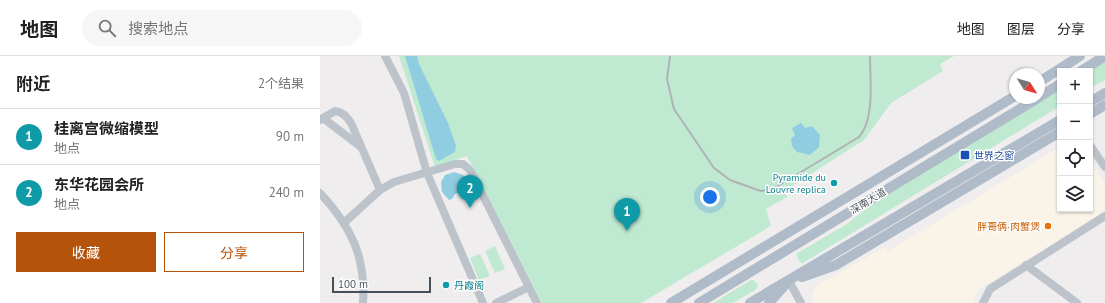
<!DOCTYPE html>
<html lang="zh">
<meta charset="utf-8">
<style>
:root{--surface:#fff;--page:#f6f6f6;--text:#222;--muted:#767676;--line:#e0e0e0;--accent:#b45309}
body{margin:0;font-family:"PT Sans","Noto Sans SC",sans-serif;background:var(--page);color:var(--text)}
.controls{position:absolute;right:12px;top:12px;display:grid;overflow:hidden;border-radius:0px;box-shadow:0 1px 3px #0004}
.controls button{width:36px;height:36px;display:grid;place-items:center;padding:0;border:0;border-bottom:1px solid var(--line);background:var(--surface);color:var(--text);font:20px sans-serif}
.compass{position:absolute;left:689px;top:12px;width:36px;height:36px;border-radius:50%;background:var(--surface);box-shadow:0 1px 3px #0004;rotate:127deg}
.scale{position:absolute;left:12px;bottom:10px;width:99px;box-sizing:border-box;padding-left:4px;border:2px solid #474f58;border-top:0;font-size:11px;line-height:14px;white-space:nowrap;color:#474f58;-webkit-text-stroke:3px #fff;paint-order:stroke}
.you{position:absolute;left:390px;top:141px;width:14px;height:14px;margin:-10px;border:3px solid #fff;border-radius:50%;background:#1a73e8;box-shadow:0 0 0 6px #1a73e833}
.badge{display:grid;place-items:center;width:26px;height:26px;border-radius:50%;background:var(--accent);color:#fff;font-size:13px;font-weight:700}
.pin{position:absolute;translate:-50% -33px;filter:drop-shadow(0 1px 2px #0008)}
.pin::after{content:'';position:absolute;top:21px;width:14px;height:12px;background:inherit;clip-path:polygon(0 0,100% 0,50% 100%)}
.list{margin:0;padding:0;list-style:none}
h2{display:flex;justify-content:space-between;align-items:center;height:52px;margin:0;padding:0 16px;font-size:17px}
h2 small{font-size:13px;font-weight:400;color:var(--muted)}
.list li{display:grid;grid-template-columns:26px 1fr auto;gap:12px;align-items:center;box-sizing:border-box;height:56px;padding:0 16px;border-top:1px solid var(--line)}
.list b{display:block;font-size:15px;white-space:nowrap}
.list p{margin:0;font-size:13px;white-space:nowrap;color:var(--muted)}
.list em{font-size:13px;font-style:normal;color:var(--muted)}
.actions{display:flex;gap:8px;padding:12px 16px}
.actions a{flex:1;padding:9px 0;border:1px solid var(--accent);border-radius:0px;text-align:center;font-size:14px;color:var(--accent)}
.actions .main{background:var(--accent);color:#fff}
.icon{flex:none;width:22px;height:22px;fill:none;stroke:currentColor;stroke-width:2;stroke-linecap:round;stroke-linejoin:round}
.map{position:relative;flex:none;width:785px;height:247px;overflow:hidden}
header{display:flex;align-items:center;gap:24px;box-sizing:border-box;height:56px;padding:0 20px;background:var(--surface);border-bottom:1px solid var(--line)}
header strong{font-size:19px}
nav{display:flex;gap:22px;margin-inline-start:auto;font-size:14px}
.search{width:280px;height:36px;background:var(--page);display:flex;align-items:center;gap:10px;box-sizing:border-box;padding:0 14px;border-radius:22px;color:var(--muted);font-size:15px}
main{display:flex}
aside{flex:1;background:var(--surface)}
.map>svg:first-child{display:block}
.commercial{fill:#f9f4e7}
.green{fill:#bfe9d1}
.water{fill:#91cde1}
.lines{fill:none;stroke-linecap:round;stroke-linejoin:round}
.minor{stroke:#bcc3ca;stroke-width:8}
.major{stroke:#afbbc9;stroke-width:10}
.rail{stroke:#b0b2b6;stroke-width:2}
.transit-dot{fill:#1a4fb4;stroke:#fff;stroke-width:1.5}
.culture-dot{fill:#0f9aa8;stroke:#fff;stroke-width:1.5}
.food-dot{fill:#e8710a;stroke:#fff;stroke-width:1.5}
.labels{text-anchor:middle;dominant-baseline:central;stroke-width:3;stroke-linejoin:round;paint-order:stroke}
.transit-label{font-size:10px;fill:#164399;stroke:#fff;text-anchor:start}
.culture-label{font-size:10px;fill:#0d838f;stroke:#fff;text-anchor:end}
.street-label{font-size:10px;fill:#474f58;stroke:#fff}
.food-label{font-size:10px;fill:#c56008;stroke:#fff;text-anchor:end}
</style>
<header>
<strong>地图</strong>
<div class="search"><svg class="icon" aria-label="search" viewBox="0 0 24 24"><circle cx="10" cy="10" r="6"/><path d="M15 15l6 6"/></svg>搜索地点</div>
<nav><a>地图</a><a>图层</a><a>分享</a></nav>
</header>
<main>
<aside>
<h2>附近<small>2个结果</small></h2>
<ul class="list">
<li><span class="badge" style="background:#0f9aa8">1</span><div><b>桂离宫微缩模型</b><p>地点</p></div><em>90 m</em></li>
<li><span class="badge" style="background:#0f9aa8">2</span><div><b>东华花园会所</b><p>地点</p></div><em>240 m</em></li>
</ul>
<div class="actions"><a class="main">收藏</a><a>分享</a></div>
</aside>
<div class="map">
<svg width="785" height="247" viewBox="0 0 785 247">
<rect width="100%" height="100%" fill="#efeded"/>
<!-- commercial -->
<polygon class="commercial" points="740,91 740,153 770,153 770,103 785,127 785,155 658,234 653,247 493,247 492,241 494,234 501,227 565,191 568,195"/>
<!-- green -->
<g class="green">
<polygon points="79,0 634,0 620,8 623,15 571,47 544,84 464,135 467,141 446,153 451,170 321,247 222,247 147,100 115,111"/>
<polygon points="785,4 785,24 770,32 770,15"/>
<polygon points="740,32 740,50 483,207 480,206 476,198 527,168 553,147"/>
<polygon points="175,190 185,213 175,217 165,195"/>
<polygon points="160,198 170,220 159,224 150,202"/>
<polygon points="431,224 434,224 438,230 435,234 413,247 393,247"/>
</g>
<!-- water -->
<g class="water">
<polygon points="85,0 97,0 99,8 128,67 136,90 135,96 119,105 116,103"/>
<polygon points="481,67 485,72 492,70 500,79 499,91 490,99 477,96 472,90 471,83 475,79 472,72"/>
<polygon points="134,116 143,119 148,129 146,133 135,138 132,143 129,144 122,136 121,126 125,119"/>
</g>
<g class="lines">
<!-- minor -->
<g class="minor">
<polyline points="65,0 84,37 107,117 163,247"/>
<polyline points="3,62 41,91"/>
<path d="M 0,64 L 15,55 C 23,56 27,61 31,67 L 60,134"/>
<polyline points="770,89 785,111"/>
<path d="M 0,137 C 31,170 46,201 43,247"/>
<polyline points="25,166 60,134 74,126 135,108 143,108 150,114 217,247"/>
<polyline points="706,209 757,247"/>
<polyline points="469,225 481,247"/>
<polyline points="176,247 209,231"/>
<polyline points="663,247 670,233 785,160"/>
</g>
<!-- major -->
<g class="major">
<polyline points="761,15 785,0"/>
<polyline points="719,26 760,0"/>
<polyline points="719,41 740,28"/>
<polyline points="770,46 785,37"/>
<polyline points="770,58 785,49"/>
<polyline points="482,221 516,209 740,76"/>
<polyline points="351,247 695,40"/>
<polyline points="379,247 718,42"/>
<polyline points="430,247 740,64"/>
<polyline points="449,247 465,229"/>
</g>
<!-- rail -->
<path class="rail" d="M 350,0 L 347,23 L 354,53 L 394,112 L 410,124 L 435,133 L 441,135 L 453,133 L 539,81 C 555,63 550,24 550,0"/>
</g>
<!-- markers -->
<rect class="transit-dot" x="640" y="94" width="10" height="10" rx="2"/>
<g class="culture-dot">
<circle cx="514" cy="127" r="4"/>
<circle cx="126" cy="229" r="4"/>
</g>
<circle class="food-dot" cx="728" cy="170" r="4"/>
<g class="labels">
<!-- transit labels -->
<g class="transit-label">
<text x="654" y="99">世界之窗</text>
</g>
<!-- culture labels -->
<g class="culture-label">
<text x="506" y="121">Pyramide du<tspan x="506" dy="12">Louvre replica</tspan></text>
<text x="134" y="229" text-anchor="start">丹霞阁</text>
</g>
<!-- street labels -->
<g class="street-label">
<text transform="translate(548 145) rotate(-31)">深南大道</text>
</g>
<!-- food labels -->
<g class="food-label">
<text x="720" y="170">胖哥俩·肉蟹煲</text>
</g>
</g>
</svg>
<div class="controls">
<button>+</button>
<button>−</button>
<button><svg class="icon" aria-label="locate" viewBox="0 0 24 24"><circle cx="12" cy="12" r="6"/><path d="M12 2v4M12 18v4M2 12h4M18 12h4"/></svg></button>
<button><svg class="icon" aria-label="layers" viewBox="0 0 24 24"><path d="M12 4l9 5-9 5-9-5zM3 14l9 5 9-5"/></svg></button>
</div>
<svg class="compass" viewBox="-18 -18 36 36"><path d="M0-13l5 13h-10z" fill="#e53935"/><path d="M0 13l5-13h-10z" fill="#767676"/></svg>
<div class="scale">100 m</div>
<div class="you"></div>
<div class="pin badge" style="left:307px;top:175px;background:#0f9aa8">1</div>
<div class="pin badge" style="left:150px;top:152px;background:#0f9aa8">2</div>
</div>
</main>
